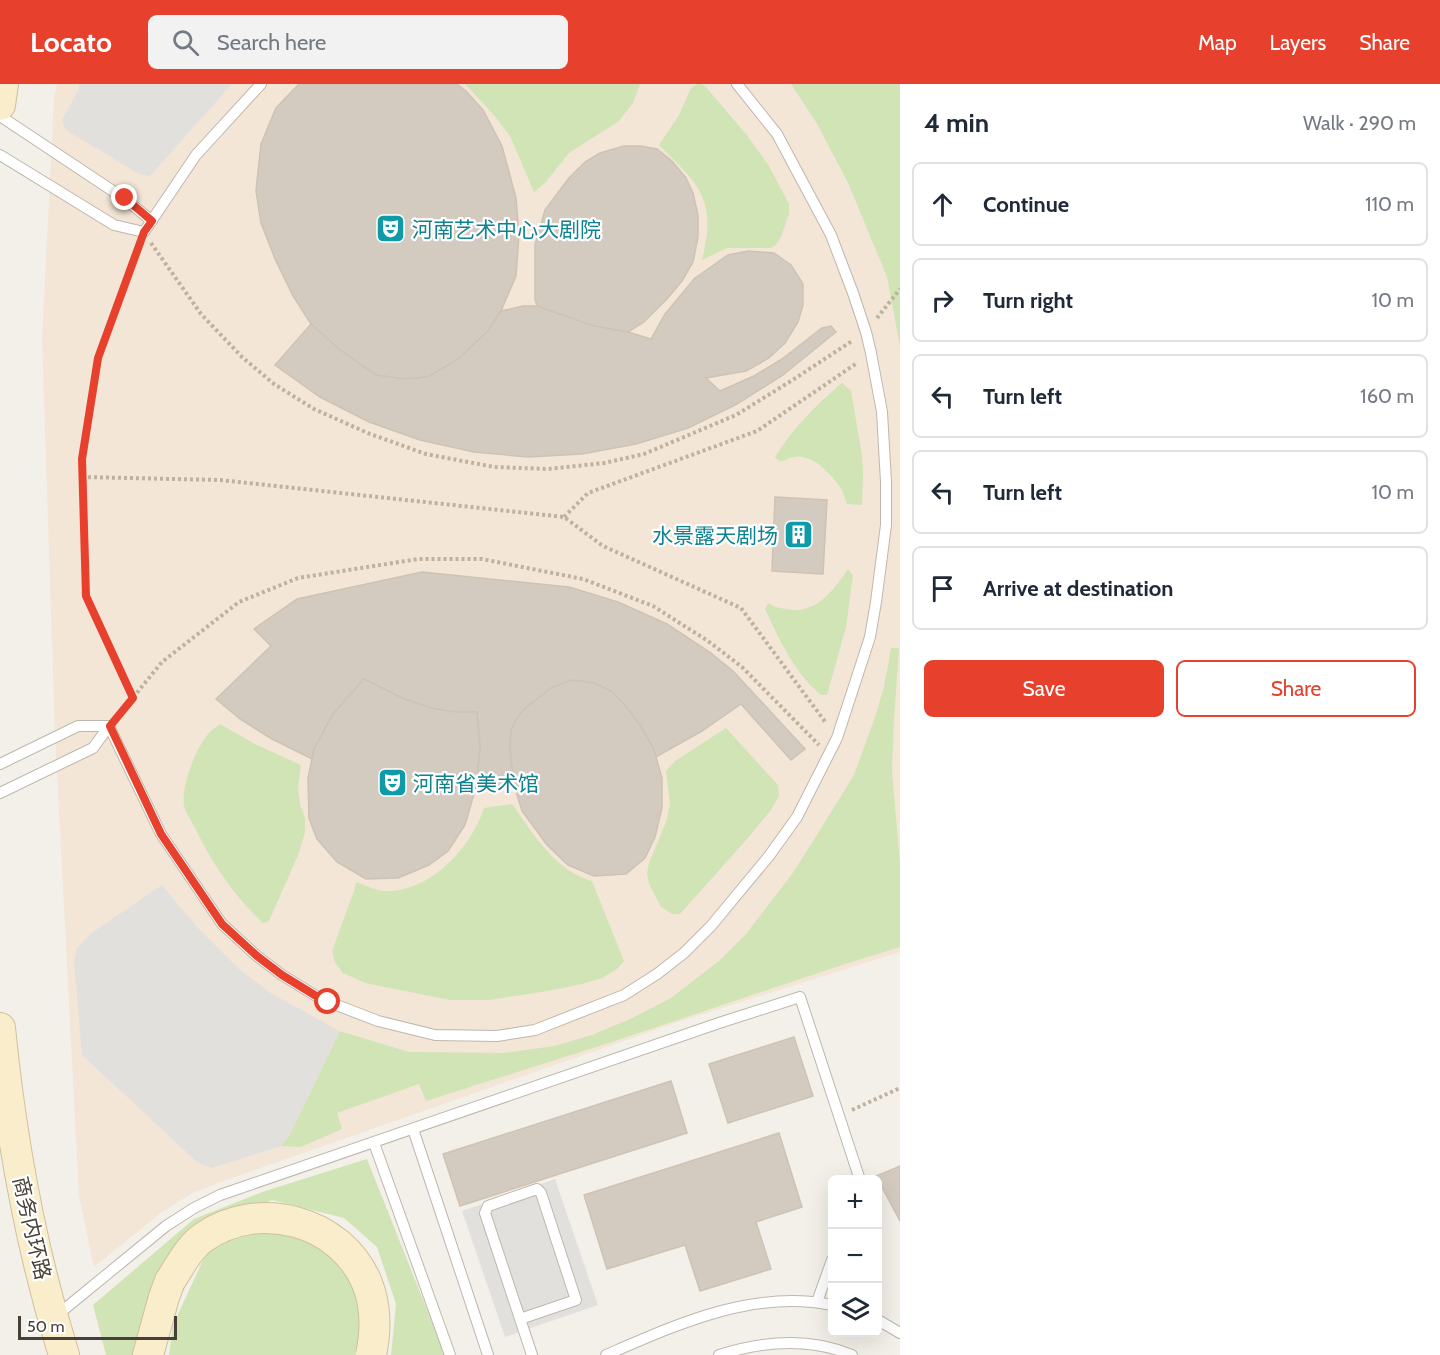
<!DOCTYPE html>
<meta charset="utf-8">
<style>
:root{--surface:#fff;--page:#f2f2f3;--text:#1f2937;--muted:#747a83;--line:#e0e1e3;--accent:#e7402c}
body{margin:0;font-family:Cabin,"Noto Sans SC",sans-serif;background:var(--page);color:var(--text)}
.controls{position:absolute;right:18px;bottom:18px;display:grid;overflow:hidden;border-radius:9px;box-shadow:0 6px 24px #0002}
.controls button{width:54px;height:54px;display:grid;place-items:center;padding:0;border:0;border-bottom:2px solid var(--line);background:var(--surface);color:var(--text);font:30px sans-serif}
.scale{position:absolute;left:18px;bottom:15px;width:159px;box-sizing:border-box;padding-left:6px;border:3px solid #464038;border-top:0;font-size:16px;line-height:21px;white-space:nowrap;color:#464038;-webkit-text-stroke:4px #fff;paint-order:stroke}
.stop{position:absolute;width:18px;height:18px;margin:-14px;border:4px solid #e7402c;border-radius:50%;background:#fff}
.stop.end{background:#e7402c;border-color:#fff;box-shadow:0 2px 6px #0008}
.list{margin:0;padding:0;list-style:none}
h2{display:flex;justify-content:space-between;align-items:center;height:78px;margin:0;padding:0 24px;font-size:26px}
h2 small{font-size:20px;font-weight:400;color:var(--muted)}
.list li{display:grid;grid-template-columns:39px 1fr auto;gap:18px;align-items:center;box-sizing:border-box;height:84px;margin:0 12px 12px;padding:0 12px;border:2px solid var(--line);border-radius:9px}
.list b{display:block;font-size:22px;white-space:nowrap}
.list em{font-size:20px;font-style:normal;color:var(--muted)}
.actions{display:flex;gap:12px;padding:18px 24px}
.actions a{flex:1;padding:14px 0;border:2px solid var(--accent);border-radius:9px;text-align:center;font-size:21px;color:var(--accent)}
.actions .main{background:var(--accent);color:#fff}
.icon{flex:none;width:33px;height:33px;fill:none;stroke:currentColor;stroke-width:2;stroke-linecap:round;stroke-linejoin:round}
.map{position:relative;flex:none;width:900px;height:1271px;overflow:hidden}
header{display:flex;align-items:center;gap:36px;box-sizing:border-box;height:84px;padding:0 30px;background:var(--accent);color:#fff}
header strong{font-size:28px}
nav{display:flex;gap:33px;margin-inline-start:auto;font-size:21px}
.search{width:420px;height:54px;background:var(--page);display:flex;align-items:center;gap:15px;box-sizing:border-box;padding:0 21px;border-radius:9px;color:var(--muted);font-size:22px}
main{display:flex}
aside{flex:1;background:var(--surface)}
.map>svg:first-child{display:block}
.commercial{fill:#f3e6d7}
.green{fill:#d1e4b6}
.parking{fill:#e2e0dd}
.building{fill:#d4cbc0;stroke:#cec3b3;stroke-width:1.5}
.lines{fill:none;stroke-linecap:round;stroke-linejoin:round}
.lane-casing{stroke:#beb7ad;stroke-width:12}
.secondary-casing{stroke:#cfc09d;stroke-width:32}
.path{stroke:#beb29f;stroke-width:4;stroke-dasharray:3 3;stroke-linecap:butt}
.lane{stroke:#fff;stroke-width:10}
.secondary{stroke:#faedcc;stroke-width:30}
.secondary-bridge-casing{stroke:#cfc09d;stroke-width:32;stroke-linecap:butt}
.secondary-bridge{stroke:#faedcc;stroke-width:30}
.route{stroke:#e7402c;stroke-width:8}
.labels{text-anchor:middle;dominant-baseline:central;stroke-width:4.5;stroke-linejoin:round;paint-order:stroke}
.culture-label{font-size:21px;fill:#0d838f;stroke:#fff;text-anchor:start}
.street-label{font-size:21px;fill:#464038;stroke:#fff}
</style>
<header>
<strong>Locato</strong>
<div class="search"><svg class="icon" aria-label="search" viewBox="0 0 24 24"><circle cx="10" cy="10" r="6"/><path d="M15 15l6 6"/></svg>Search here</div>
<nav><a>Map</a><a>Layers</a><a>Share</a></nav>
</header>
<main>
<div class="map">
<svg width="900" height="1271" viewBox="0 0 900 1271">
<rect width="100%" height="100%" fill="#f3f0e9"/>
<!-- commercial -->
<polygon class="commercial" points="57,0 791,0 817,40 848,99 887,193 900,263 900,868 681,937 215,1100 191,1110 162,1128 94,1183 79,1112 55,651 42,255 54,14"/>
<!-- green -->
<g class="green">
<polygon points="465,0 640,0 633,19 619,37 569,69 545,99 534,108 510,52 493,30"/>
<path d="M 697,0 L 701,0 L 705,2 L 746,50 L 769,82 L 789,120 L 789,130 L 781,153 L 775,162 L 770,164 L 727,164 L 702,176 C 717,115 700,102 659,61 L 679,31 L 691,4 Z"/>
<polygon points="791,0 900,0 900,263 887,193 848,99 817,40"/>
<path d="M 842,299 L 851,307 L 862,371 L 863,390 L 862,421 L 847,420 C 845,415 844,410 842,406 C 834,393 818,376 803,373 C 795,371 787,375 780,378 L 775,373 C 793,344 816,321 842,299 Z"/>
<path d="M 848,485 L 853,492 L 846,543 L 827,611 L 821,611 C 794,588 780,557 765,525 L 768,519 C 774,523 779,524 786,525 C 816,531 833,507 848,485 Z"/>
<polygon points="891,564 899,564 894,636 892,688 900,779 900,863 839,882 612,958 426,1017 419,1000 337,1029 342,1045 301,1063 281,1062 289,1052 340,947 409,968 504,969 554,962 592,951 630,935 671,914 720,876 746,850 792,790 815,754 854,691 875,633 884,603"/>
<path d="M 220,640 L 257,661 L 301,681 L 298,704 L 300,720 L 305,734 L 305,748 L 299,769 L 269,837 L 263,839 C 234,812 211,778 194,742 C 191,736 185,728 184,721 C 181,702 196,663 209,649 C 212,645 217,643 220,640 Z"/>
<polygon points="726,644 778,701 779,712 771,726 747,755 680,830 672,830 661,823 649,800 647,789 649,779 666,738 670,721 666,687 675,677"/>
<path d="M 512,720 C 533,749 555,787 592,797 L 624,877 L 616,886 L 602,894 L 582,900 L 548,907 L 489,916 L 450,916 L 365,899 L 343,889 L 335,879 L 332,867 L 355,804 L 356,798 C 365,801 374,806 383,807 C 429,810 471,764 484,724 Z"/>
<polygon points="367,1075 445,1271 391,1271 396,1220 377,1163 344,1134 272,1116 202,1143 139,1271 106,1271 93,1221 194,1135 262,1108"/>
<polygon points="269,1143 324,1162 348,1185 361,1220 358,1271 169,1271 173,1241 204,1174 226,1152"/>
</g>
<!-- parking -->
<g class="parking">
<polygon points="79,0 232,0 150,92 141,91 66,46 62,36 79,5"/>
<polygon points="162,801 197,843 239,885 272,910 340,947 289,1052 281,1062 212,1084 198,1079 82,971 74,877 77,864 90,850"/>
<polygon points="555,1095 598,1221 505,1253 462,1127"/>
</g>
<!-- building -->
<g class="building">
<polygon points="299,0 457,0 466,7 483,26 502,62 516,114 519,151 516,192 501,227 488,247 457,276 428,293 404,295 376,291 340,266 311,240 293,212 276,177 261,139 256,107 261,60 276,24"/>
<polygon points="624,62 641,62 657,65 672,77 686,94 693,109 698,131 698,153 693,178 682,197 667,215 644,238 628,248 594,242 560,231 537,222 535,215 535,161 545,126 569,94 585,78 600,69"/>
<polygon points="748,167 774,169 791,181 803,200 803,221 798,238 785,259 769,274 746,287 706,294 720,307 754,292 782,275 822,244 831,242 836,248 783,291 737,320 688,344 636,360 582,370 528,373 474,368 420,356 369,338 320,313 275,281 311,240 340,266 376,291 404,295 428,293 457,276 488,247 501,227 523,222 537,222 594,242 628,248 651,255 665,230 695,194 728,171"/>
<polygon points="775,413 827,416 823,490 772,487"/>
<polygon points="422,488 569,503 618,518 667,540 711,569 733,587 805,665 791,676 741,620 702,647 656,673 654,666 642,644 628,625 611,607 594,599 572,596 551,604 523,626 515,638 511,647 510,664 514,701 476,703 480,663 477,628 455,628 431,624 402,614 364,595 333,630 314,665 312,675 272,655 240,635 216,615 271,562 254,545 297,515"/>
<polygon points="364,595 402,614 431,624 455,628 477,628 480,663 476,703 465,741 448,767 429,781 398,794 366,795 337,778 317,755 309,734 308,694 314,665 333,630"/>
<polygon points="572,596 594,599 611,607 628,625 642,644 654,666 662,694 662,724 655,753 645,774 626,790 594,792 568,781 547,761 522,727 514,701 510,664 511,647 515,638 523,626 551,604"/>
<polygon points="794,953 813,1012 728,1039 709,980"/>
<polygon points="671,997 687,1049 460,1122 443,1070"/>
<polygon points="779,1049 802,1123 756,1138 771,1185 700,1207 685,1161 607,1185 584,1111"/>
<polygon points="900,1082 900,1137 876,1092"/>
</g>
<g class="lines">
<defs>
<g id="lane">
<polyline points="0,32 125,115 152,137"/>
<polyline points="0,71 114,141 144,148 196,71 261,0"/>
<polyline points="109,642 161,750 222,840 257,872 282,891 321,915 378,937 435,951 497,952 535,946 624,911 657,890 684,869 711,842 769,772 797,733 837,654 870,553 876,518 886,441 886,398 882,328 871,269 866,248 853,209 831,151 777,50 737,0"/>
<polyline points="0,680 78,642 109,642"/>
<polyline points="0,709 93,664 109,642"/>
<polyline points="413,1045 488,1271"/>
<polyline points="374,1059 450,1271"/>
<polyline points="817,1218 832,1176"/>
<polyline points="56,1232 166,1142 194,1124 220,1111 719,939 800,913 860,1096"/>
<polyline points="520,1235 576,1216 541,1109 537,1105 488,1122 485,1129 532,1271"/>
<polyline points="878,1236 900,1249"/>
<path d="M 606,1271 C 678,1240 753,1205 832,1221"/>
<path d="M 719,1271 C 763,1257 809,1253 852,1271"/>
</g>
<g id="secondary">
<polyline points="0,21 3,0"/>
<path d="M 0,944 C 11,1055 31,1165 64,1271"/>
<polyline points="148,1271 164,1213 170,1197"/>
</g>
</defs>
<!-- lane casing -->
<use href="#lane" class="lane-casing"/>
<!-- secondary casing -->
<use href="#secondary" class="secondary-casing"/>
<!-- path -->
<g class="path">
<polyline points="151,159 201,230 242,273 274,300 314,325 370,350 426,370 494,383 548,385 604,379 644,370 736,331 791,297 852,257"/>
<polyline points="877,234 900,205"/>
<polyline points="82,393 220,396 564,433 603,462 741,524 826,639"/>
<polyline points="564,433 588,409 757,347 857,279"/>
<polyline points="133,614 86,511 82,375 98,274 140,160"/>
<polyline points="118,632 162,578 239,518 298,494 418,475 482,475 583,495 653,522 708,557 742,583 819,661"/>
<polyline points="852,1026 900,1004"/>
</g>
<!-- lane -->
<use href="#lane" class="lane"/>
<!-- secondary -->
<use href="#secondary" class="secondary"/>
<defs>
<path id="secondary-bridge" d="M 170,1197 C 180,1182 189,1163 204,1153 C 258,1115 341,1136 367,1199 C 376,1221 376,1247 371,1271"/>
</defs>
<!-- secondary-bridge casing -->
<use href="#secondary-bridge" class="secondary-bridge-casing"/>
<!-- secondary-bridge -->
<use href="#secondary-bridge" class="secondary-bridge"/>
</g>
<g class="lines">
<!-- route -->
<polyline class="route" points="125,114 152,137 144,148 98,274 82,375 86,512 133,614 110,642 161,750 222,840 257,872 282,891 321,915 328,918"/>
</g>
<!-- icons -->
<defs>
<symbol id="theatre-square" viewBox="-11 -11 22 22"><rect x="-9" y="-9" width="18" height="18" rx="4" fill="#0f9aa8" stroke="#fff"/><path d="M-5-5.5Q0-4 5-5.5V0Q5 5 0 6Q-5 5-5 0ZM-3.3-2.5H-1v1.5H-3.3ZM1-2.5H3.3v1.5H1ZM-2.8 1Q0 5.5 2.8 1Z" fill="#fff"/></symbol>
<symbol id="building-square" viewBox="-11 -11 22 22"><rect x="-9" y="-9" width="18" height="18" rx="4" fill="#0f9aa8" stroke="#fff"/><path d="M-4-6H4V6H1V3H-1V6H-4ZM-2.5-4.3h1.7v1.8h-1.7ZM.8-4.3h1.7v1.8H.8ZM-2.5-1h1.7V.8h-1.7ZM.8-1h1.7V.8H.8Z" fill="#fff"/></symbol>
</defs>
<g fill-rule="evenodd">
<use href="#theatre-square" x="374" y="128" width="33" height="33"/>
<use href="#building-square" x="782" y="434" width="33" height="33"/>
<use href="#theatre-square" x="376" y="682" width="33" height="33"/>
</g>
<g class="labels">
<!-- culture labels -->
<g class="culture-label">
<text x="412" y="145">河南艺术中心大剧院</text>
<text x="778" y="451" text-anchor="end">水景露天剧场</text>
<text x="413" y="699">河南省美术馆</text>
</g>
<!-- street labels -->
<g class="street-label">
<text transform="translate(32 1144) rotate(77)">商务内环路</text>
</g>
</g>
</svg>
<div class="controls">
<button>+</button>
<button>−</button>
<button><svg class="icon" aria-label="layers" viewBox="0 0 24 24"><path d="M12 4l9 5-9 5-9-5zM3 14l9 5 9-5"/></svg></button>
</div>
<div class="scale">50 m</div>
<div class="stop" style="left:328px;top:918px"></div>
<div class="stop end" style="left:125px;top:114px"></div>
</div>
<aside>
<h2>4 min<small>Walk · 290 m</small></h2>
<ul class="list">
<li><svg class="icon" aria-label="ahead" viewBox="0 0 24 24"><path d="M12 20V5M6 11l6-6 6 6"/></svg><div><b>Continue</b></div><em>110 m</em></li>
<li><svg class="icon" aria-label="right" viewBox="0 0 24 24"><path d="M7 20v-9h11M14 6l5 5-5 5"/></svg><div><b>Turn right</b></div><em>10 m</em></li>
<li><svg class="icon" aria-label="left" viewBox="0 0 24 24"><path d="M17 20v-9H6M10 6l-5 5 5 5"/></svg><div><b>Turn left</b></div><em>160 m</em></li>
<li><svg class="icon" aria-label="left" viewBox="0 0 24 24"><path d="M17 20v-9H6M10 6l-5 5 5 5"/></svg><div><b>Turn left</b></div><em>10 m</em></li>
<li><svg class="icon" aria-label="arrive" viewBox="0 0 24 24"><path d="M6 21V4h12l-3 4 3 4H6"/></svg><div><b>Arrive at destination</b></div></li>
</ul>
<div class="actions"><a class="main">Save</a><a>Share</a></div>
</aside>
</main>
